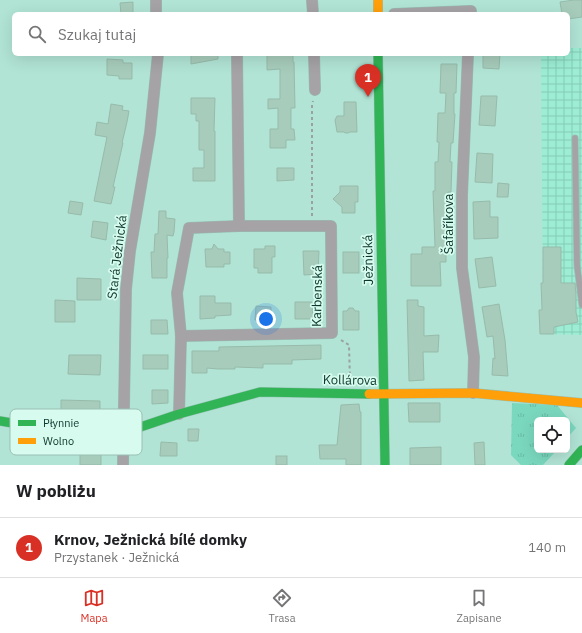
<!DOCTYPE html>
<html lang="pl">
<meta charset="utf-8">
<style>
:root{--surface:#fff;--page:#f6f6f6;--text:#202124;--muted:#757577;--line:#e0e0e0;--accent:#d93025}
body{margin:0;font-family:"IBM Plex Sans",sans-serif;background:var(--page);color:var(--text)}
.controls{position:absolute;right:12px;bottom:12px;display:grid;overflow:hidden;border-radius:6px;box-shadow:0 4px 16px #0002}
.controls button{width:36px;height:36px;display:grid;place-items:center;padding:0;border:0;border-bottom:1px solid var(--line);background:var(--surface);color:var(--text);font:20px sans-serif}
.you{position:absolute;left:266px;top:319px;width:14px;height:14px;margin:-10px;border:3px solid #fff;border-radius:50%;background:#1a73e8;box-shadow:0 0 0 6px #1a73e833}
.badge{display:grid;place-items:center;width:26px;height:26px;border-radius:50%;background:var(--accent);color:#fff;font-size:13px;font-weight:700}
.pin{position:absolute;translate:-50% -33px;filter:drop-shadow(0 1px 2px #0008)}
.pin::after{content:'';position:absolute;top:21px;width:14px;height:12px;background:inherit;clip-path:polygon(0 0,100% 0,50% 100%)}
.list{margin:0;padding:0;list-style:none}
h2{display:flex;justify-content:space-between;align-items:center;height:52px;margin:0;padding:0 16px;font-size:17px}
h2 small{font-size:13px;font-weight:400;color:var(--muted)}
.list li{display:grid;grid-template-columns:26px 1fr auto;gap:12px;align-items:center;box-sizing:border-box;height:60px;padding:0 16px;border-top:1px solid var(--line)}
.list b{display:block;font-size:15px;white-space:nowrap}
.list p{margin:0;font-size:13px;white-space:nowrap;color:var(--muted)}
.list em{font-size:13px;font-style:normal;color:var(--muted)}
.icon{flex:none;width:22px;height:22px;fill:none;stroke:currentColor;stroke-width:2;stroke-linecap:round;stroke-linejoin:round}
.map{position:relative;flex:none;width:582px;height:465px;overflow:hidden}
.search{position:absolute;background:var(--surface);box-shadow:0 4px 16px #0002;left:12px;right:12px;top:12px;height:44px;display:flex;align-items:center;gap:10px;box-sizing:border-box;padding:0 14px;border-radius:6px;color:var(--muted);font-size:15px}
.sheet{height:112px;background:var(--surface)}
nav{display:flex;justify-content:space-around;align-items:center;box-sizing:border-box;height:56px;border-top:1px solid var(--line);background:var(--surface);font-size:11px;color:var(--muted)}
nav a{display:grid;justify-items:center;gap:2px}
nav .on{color:var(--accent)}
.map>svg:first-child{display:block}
.industrial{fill:url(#industrial-grid)}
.grass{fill:url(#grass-tufts)}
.building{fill:#a7ccbb;stroke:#97bbab}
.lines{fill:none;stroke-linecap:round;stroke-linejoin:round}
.lane-casing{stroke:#97c1b5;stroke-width:7}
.street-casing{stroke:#97c1b5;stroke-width:12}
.fast-casing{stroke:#97c1b5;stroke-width:10}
.slow-casing{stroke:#97c1b5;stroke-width:10}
.path{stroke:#98a29f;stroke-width:2;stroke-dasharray:3 3;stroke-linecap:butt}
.lane{stroke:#a5a3a5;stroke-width:5.5}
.street{stroke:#a5a3a5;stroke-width:11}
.fast{stroke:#30b455;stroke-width:9}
.slow{stroke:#ff9f0a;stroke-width:9}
.labels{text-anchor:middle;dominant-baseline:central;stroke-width:3.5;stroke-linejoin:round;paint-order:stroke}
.street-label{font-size:13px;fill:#0c362b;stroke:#d7fbee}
.key{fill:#d7fbee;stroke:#9ac0b4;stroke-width:1}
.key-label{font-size:11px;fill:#0c362b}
</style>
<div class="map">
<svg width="582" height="465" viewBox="0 0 582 465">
<defs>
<pattern id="industrial-grid" width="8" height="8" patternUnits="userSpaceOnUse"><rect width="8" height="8" fill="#9cedd4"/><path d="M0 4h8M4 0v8" fill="none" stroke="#85ccb6"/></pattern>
<pattern id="grass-tufts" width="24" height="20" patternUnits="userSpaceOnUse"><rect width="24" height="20" fill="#7ad8be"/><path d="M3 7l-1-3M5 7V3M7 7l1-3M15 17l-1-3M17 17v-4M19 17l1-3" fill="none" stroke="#68baa3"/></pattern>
</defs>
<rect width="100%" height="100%" fill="#b1e4d5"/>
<!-- industrial -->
<polygon class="industrial" points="568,48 582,48 582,335 540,334 543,304 541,54 568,54"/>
<!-- grass -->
<polygon class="grass" points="512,403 557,405 576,428 567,438 567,420 537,420 537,450 557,450 543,465 521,465 511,455"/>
<!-- building -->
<g class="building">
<polygon points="574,0 582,0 582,17 568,19 568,14 562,14 560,2"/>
<polygon points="133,2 133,12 132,12 132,14 121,14 120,3"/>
<polygon points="191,54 218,54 218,59 191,64"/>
<polygon points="267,54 293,54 293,62 294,62 295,108 291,108 291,129 294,129 295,140 286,140 286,148 270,148 270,129 278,129 278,108 268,109 268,99 280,99 280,69 267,70"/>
<polygon points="483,54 500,54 499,69 483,68"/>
<polygon points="107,59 123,60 123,63 132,63 132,79 119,79 119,76 107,75"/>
<polygon points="441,64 457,64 456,93 454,93 454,114 455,114 453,143 451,143 450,162 452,162 451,192 448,192 447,213 451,213 452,242 446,243 446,262 440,262 441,286 411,286 411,254 422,254 422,247 435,247 433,191 435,191 435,162 438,162 439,142 437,142 438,113 445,113 446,93 440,93"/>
<polygon points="481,96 497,96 495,126 479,125"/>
<polygon points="191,98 215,98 214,131 215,131 215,181 193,181 193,168 204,168 204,150 199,150 199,121 196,121 196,114 191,114"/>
<polygon points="344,102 356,102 357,132 350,132 348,133 345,133 344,132 337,132 335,120 337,116 344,116"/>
<polygon points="111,104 123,106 122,110 129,111 127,122 122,143 123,143 113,187 115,187 111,204 94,201 107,137 95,135 97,122 108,124"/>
<polygon points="477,153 493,154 492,183 475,182"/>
<polygon points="277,168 294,168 294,180 277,181"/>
<polygon points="498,183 509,184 508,197 497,197"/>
<polygon points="340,186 358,186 358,202 355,202 355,213 342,213 342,207 333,199 340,192"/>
<polygon points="70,201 83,203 81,215 68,213"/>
<polygon points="490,201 490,217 498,217 498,238 474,239 473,202"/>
<polygon points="159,211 166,211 166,218 175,219 174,232 173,236 167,235 168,258 167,258 167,278 152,278 151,252 154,252 155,234 158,234"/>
<polygon points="93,221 108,223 106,240 91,237"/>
<polygon points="214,244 218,249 224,249 224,252 230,252 230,264 224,264 224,267 206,267 205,249 212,249"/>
<polygon points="265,246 275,246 275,257 272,257 272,273 258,273 258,268 254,268 254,249 265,249"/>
<polygon points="543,247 561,247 561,283 575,283 576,294 576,312 578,322 554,327 554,334 540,334 539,310 542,310 541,283 543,283"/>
<polygon points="303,251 319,251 318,274 304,275"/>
<rect x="343" y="252" width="16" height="21"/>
<polygon points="492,257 496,286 479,288 475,259"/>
<polygon points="77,278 101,279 101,300 77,300"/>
<polygon points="200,296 215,296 215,303 231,303 231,315 215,316 215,318 200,319"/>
<polygon points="55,300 75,301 75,322 55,322"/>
<polygon points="407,300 418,300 418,306 424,307 424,336 439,335 438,352 423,352 424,380 409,381"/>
<polygon points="295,302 312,302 313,319 295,319"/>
<polygon points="499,304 505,340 508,376 492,375 493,358 495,359 493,336 487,337 482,307"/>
<polygon points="256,306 271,307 271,320 255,320"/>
<polygon points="349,308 353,308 355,311 359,311 359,330 343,330 343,311 347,311"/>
<polygon points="151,320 167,320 168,334 151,334"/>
<polygon points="321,345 321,359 292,360 292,364 263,364 263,368 235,367 235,369 218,369 207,368 207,373 192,373 192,351 219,351 219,347"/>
<polygon points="69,355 101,355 100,375 68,374"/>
<rect x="143" y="355" width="25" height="14"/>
<polygon points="152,390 168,390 168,403 152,404"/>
<polygon points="61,400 100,401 100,419 61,419"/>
<polygon points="408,403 440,403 440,422 409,422"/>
<polygon points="359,404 360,412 361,412 361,465 346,465 346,459 320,459 319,445 337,445 341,405"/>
<polygon points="188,429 199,429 198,441 188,441"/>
<polygon points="161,442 177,443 177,456 160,456"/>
<polygon points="484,442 485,465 475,465 474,443"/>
<polygon points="441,447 441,465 410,465 410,448"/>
<rect x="80" y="449" width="21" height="16"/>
<rect x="276" y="456" width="11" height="9"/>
</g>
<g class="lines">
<defs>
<polyline id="lane" points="575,138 577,265 582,305"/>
<g id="street">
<polyline points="156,0 156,14"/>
<polyline points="312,0 313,14"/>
<polyline points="394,14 471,11 470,14"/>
<polyline points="237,54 239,226"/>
<polyline points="314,54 315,90"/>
<polyline points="468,54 462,195 462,268 474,357 473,393"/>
<polygon points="239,226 331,226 332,333 181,336 177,293 189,228"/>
<polyline points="179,414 181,336"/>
<polyline points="123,465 126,289 130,251 150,133 158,54"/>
</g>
<g id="fast">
<polyline points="378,54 385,465"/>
<polyline points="0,421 18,424 44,432 72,439 105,439 179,414 260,392 369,394"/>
<polyline points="569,465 582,450"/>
</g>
<g id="slow">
<polyline points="378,0 378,14"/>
<polyline points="369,394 473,393 582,403"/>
</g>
</defs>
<!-- lane casing -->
<use href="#lane" class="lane-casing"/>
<!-- street casing -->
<use href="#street" class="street-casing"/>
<!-- fast casing -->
<use href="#fast" class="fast-casing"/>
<!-- slow casing -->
<use href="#slow" class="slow-casing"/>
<!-- path -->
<g class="path">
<polyline points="312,216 312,105 313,101"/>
<polyline points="341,340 349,345 350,381"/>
</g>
<!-- lane -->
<use href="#lane" class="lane"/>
<!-- street -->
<use href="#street" class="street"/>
<!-- fast -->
<use href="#fast" class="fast"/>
<!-- slow -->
<use href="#slow" class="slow"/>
</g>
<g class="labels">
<!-- street labels -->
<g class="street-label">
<text transform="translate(448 224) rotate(-90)">Šafaříkova</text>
<text transform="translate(117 257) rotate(-83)">Stará Ježnická</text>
<text transform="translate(368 260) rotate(-91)">Ježnická</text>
<text transform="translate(317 296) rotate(-89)">Karbenská</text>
<text transform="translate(350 380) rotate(1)">Kollárova</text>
</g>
</g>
<!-- legend -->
<rect x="10" y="409" width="132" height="46" rx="6" class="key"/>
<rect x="18" y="420" width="18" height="6" fill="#30b455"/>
<rect x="18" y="438" width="18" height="6" fill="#ff9f0a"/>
<g class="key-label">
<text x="43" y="427">Płynnie</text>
<text x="43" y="445">Wolno</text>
</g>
</svg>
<div class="controls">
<button><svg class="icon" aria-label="locate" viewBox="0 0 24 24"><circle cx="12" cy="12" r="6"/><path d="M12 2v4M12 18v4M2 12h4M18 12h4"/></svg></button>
</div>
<div class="you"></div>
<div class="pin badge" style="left:368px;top:97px">1</div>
<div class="search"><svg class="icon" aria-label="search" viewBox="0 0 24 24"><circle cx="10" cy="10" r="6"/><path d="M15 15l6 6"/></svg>Szukaj tutaj</div>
</div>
<section class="sheet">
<h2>W pobliżu<small></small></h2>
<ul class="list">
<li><span class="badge">1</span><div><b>Krnov, Ježnická bílé domky</b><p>Przystanek · Ježnická</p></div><em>140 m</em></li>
</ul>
</section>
<nav>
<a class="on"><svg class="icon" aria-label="map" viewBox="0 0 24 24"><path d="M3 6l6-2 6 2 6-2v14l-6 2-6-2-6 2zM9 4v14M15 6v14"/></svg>Mapa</a>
<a><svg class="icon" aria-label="directions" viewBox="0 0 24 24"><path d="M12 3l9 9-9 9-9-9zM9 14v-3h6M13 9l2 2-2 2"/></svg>Trasa</a>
<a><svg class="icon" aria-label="saved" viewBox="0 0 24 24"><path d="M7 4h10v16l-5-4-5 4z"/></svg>Zapisane</a>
</nav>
